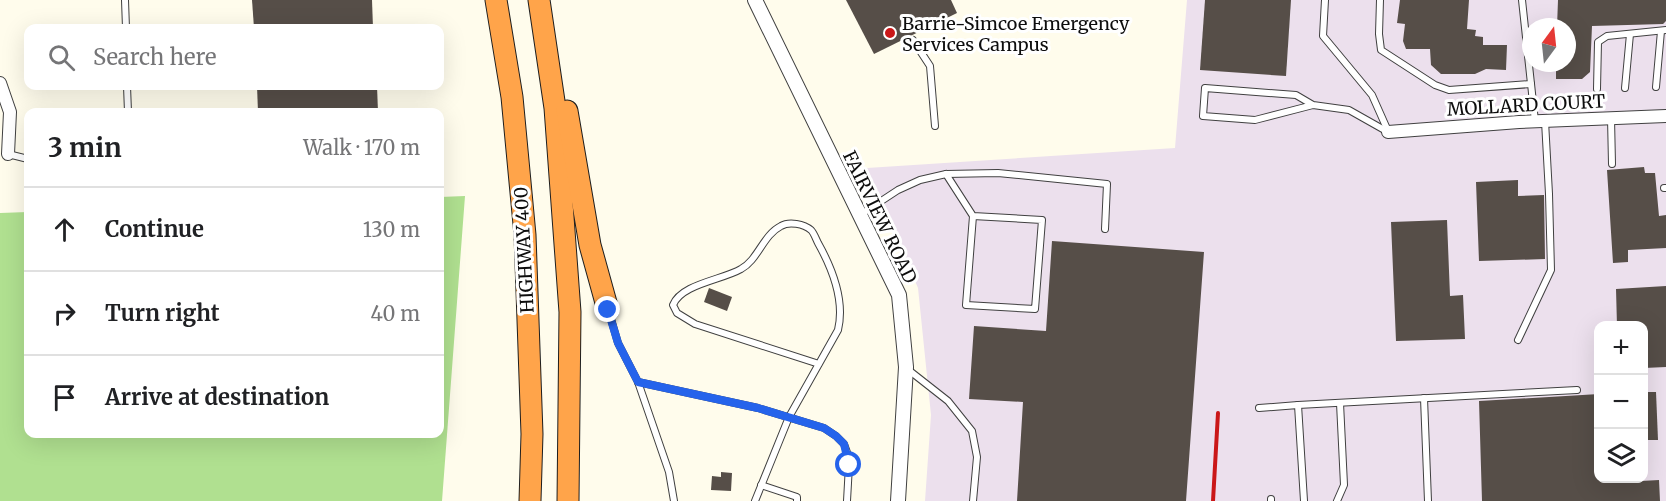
<!DOCTYPE html>
<meta charset="utf-8">
<style>
:root{--surface:#fff;--page:#f2f2f2;--text:#202124;--muted:#757577;--line:#e0e0e0}
body{margin:0;font-family:Merriweather,serif;background:var(--page);color:var(--text)}
.controls{position:absolute;right:18px;bottom:18px;display:grid;overflow:hidden;border-radius:12px;box-shadow:0 6px 24px #0002}
.controls button{width:54px;height:54px;display:grid;place-items:center;padding:0;border:0;border-bottom:2px solid var(--line);background:var(--surface);color:var(--text);font:30px sans-serif}
.compass{position:absolute;left:1522px;top:18px;width:54px;height:54px;border-radius:50%;background:var(--surface);box-shadow:0 6px 24px #0002;rotate:15deg}
.stop{position:absolute;width:18px;height:18px;margin:-14px;border:4px solid #2563eb;border-radius:50%;background:#fff}
.stop.end{background:#2563eb;border-color:#fff;box-shadow:0 2px 6px #0008}
.list{margin:0;padding:0;list-style:none}
h2{display:flex;justify-content:space-between;align-items:center;height:78px;margin:0;padding:0 24px;font-size:26px}
h2 small{font-size:20px;font-weight:400;color:var(--muted)}
.list li{display:grid;grid-template-columns:39px 1fr auto;gap:18px;align-items:center;box-sizing:border-box;height:84px;padding:0 24px;border-top:2px solid var(--line)}
.list b{display:block;font-size:22px;white-space:nowrap}
.list em{font-size:20px;font-style:normal;color:var(--muted)}
.icon{flex:none;width:33px;height:33px;fill:none;stroke:currentColor;stroke-width:2;stroke-linecap:round;stroke-linejoin:round}
.map{position:relative;flex:none;width:1666px;height:501px;overflow:hidden}
.search{position:absolute;background:var(--surface);box-shadow:0 6px 24px #0002;left:24px;top:24px;width:420px;height:66px;display:flex;align-items:center;gap:15px;box-sizing:border-box;padding:0 21px;border-radius:12px;color:var(--muted);font-size:22px}
.panel{position:absolute;background:var(--surface);box-shadow:0 6px 24px #0002;left:24px;top:108px;width:420px;height:330px;border-radius:12px}
.map>svg:first-child{display:block}
.industrial{fill:#ece0ed;fill-rule:evenodd}
.forest{fill:#b0e090}
.building{fill:#564e48}
.lines{fill:none;stroke-linecap:round;stroke-linejoin:round}
.service-casing{stroke:#404040;stroke-width:8}
.minor-casing{stroke:#404040;stroke-width:14}
.tertiary-casing{stroke:#404040;stroke-width:16}
.motorway-casing{stroke:#1e1e1e;stroke-width:23}
.service{stroke:#fff;stroke-width:6}
.minor{stroke:#fff;stroke-width:12}
.tertiary{stroke:#fff;stroke-width:14}
.motorway{stroke:#ffa44a;stroke-width:21}
.rail{stroke:#ca1718;stroke-width:4}
.route{stroke:#2563eb;stroke-width:8}
.poi-dot{fill:#ca1718;stroke:#fff;stroke-width:2}
.labels{text-anchor:middle;dominant-baseline:central;stroke-width:6;stroke-linejoin:round;paint-order:stroke}
.poi-label{font-size:18px;fill:#0d0d0d;stroke:#fff;text-anchor:start}
.street-label{font-size:18px;fill:#0d0d0d;stroke:#fff}
</style>
<div class="map">
<svg width="1666" height="501" viewBox="0 0 1666 501">
<rect width="100%" height="100%" fill="#fffcec"/>
<!-- industrial -->
<path class="industrial" d="M 1187,0 L 1666,0 L 1666,501 L 925,501 L 931,415 L 918,288 L 867,168 L 1175,148 ZM 1531,27 L 1567,27 L 1567,63 L 1531,63 ZM 1598,326 L 1644,326 L 1644,478 L 1598,478 Z"/>
<!-- forest -->
<polygon class="forest" points="465,196 442,501 0,501 0,213 28,212 28,434 440,434 440,197"/>
<!-- building -->
<g class="building">
<polygon points="252,0 372,0 373,28 254,28"/>
<polygon points="846,0 951,0 957,13 874,54"/>
<polygon points="1205,0 1291,0 1286,76 1200,70"/>
<polygon points="1400,0 1469,0 1467,29 1476,30 1475,36 1483,37 1483,45 1507,45 1506,70 1486,69 1475,74 1441,74 1431,65 1430,49 1406,49 1403,41 1405,24 1397,23"/>
<polygon points="1558,0 1666,0 1666,21 1663,24 1592,26 1590,72 1582,79 1556,79 1556,63 1567,63 1567,27 1557,27"/>
<polygon points="257,86 377,86 378,112 258,112"/>
<polygon points="1644,167 1645,173 1655,173 1659,216 1666,215 1666,248 1628,250 1628,262 1613,263 1607,170"/>
<polygon points="1518,180 1518,196 1544,195 1545,259 1479,261 1476,182"/>
<polygon points="1447,220 1450,296 1463,295 1465,339 1396,341 1391,222"/>
<polygon points="1052,241 1204,252 1186,501 1017,501 1023,402 969,399 974,326 1046,331"/>
<polygon points="1666,286 1666,367 1644,368 1644,326 1617,326 1616,289"/>
<polygon points="709,288 732,297 727,311 704,302"/>
<polygon points="1644,392 1656,392 1658,440 1644,440"/>
<polygon points="1599,394 1599,478 1641,478 1641,481 1659,480 1660,501 1482,501 1479,401"/>
<polygon points="721,472 732,473 731,491 711,490 712,476 721,477"/>
</g>
<g class="lines">
<defs>
<g id="service">
<polyline points="125,0 126,28"/>
<polyline points="1325,0 1323,36 1372,95 1388,131"/>
<polyline points="1380,0 1379,34 1381,50 1435,85 1449,90 1531,84"/>
<polyline points="1522,0 1535,121"/>
<polyline points="913,40 930,66 935,126"/>
<polyline points="127,86 128,112"/>
<polyline points="1656,87 1661,31"/>
<polyline points="1625,88 1630,34"/>
<polyline points="1597,89 1598,42 1607,36 1666,30"/>
<polyline points="1313,105 1255,120 1203,116 1205,88 1296,95 1313,105 1349,110 1388,132"/>
<polyline points="1611,118 1612,164"/>
<polyline points="8,154 28,159"/>
<polyline points="946,174 973,216 1042,220 1035,309 966,305 973,216"/>
<polyline points="1664,188 1666,188"/>
<polyline points="860,215 898,190 920,180 946,174 998,173 1107,184 1105,229"/>
<polyline points="609,312 618,343 638,382 669,472 674,501"/>
<polyline points="1518,340 1551,270 1549,194 1545,121"/>
<polyline points="906,368 948,401 972,431 977,457 973,501"/>
<polyline points="638,382 758,408 824,428 836,436 844,444 848,455 849,465 847,501"/>
<polyline points="1424,398 1428,501"/>
<polyline points="1298,405 1577,390"/>
<polyline points="1259,408 1298,405 1304,501"/>
<polyline points="761,485 797,497 797,501"/>
<polyline points="1271,499 1271,501"/>
<path d="M 755,501 L 789,417 L 838,330 C 845,301 832,268 818,243 C 816,239 814,233 811,230 C 804,224 789,221 781,226 C 763,235 758,260 741,269 C 722,280 681,284 673,305 L 677,313 L 695,324 L 819,364"/>
<polyline points="1337,501 1344,485 1340,403"/>
</g>
<g id="minor">
<polyline points="0,83 10,112 8,154"/>
<polyline points="1388,132 1519,122 1666,116"/>
</g>
<polyline id="tertiary" points="755,0 899,295 906,367 898,501"/>
<g id="motorway">
<polyline points="496,0 512,97 525,235 532,434 530,501"/>
<polyline points="539,0 555,108 570,312 568,501"/>
<polyline points="567,111 590,245 608,310"/>
</g>
</defs>
<!-- service casing -->
<use href="#service" class="service-casing"/>
<!-- minor casing -->
<use href="#minor" class="minor-casing"/>
<!-- tertiary casing -->
<use href="#tertiary" class="tertiary-casing"/>
<!-- motorway casing -->
<use href="#motorway" class="motorway-casing"/>
<!-- service -->
<use href="#service" class="service"/>
<!-- minor -->
<use href="#minor" class="minor"/>
<!-- tertiary -->
<use href="#tertiary" class="tertiary"/>
<!-- motorway -->
<use href="#motorway" class="motorway"/>
<!-- rail -->
<polyline class="rail" points="1213,501 1218,413"/>
</g>
<g class="lines">
<!-- route -->
<polyline class="route" points="608,310 618,343 638,382 758,408 824,428 836,436 844,444 849,465"/>
</g>
<!-- markers -->
<circle class="poi-dot" cx="890" cy="33" r="6"/>
<g class="labels">
<!-- poi labels -->
<g class="poi-label">
<text x="902" y="23">Barrie-Simcoe Emergency<tspan x="902" dy="21">Services Campus</tspan></text>
</g>
<!-- street labels -->
<g class="street-label">
<text transform="translate(1526 105) rotate(-3)">MOLLARD COURT</text>
<text transform="translate(880 217) rotate(64)">FAIRVIEW ROAD</text>
<text transform="translate(524 250) rotate(-93)">HIGHWAY 400</text>
</g>
</g>
</svg>
<div class="controls">
<button>+</button>
<button>−</button>
<button><svg class="icon" aria-label="layers" viewBox="0 0 24 24"><path d="M12 4l9 5-9 5-9-5zM3 14l9 5 9-5"/></svg></button>
</div>
<svg class="compass" viewBox="-18 -18 36 36"><path d="M0-13l5 13h-10z" fill="#e53935"/><path d="M0 13l5-13h-10z" fill="#757577"/></svg>
<div class="stop" style="left:849px;top:465px"></div>
<div class="stop end" style="left:608px;top:310px"></div>
<div class="search"><svg class="icon" aria-label="search" viewBox="0 0 24 24"><circle cx="10" cy="10" r="6"/><path d="M15 15l6 6"/></svg>Search here</div>
<section class="panel">
<h2>3 min<small>Walk · 170 m</small></h2>
<ul class="list">
<li><svg class="icon" aria-label="ahead" viewBox="0 0 24 24"><path d="M12 20V5M6 11l6-6 6 6"/></svg><div><b>Continue</b></div><em>130 m</em></li>
<li><svg class="icon" aria-label="right" viewBox="0 0 24 24"><path d="M7 20v-9h11M14 6l5 5-5 5"/></svg><div><b>Turn right</b></div><em>40 m</em></li>
<li><svg class="icon" aria-label="arrive" viewBox="0 0 24 24"><path d="M6 21V4h12l-3 4 3 4H6"/></svg><div><b>Arrive at destination</b></div></li>
</ul>
</section>
</div>
